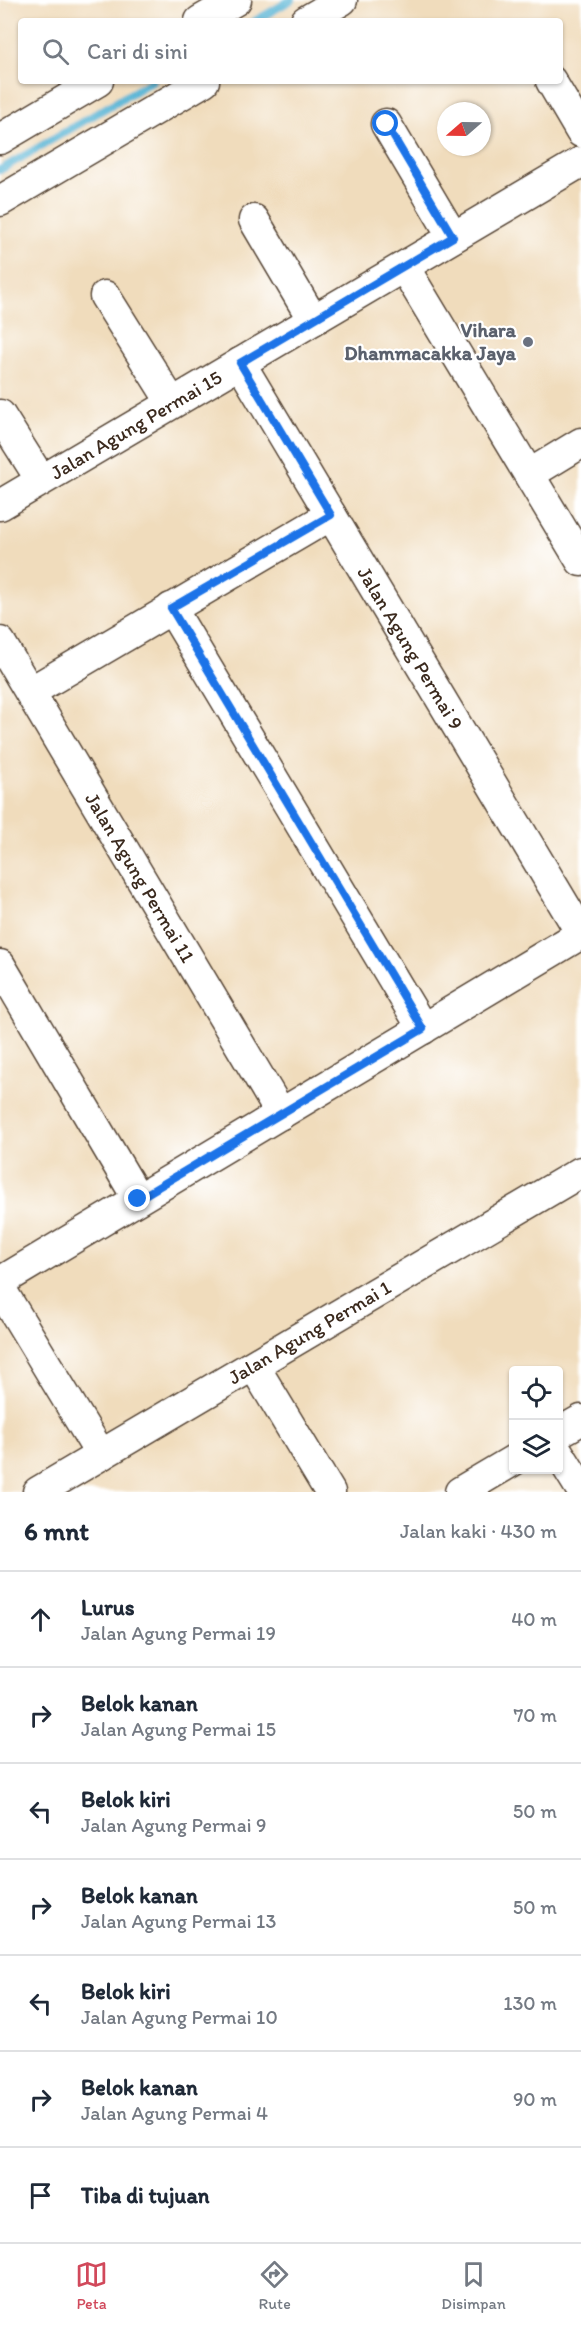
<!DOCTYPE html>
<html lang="id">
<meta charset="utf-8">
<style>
:root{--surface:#fff;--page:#f2f2f3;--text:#1f2937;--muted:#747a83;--line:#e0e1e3;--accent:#d1495b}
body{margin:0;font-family:Itim,sans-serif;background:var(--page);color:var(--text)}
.controls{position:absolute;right:18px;bottom:18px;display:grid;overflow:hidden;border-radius:6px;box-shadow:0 2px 4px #0004}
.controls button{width:54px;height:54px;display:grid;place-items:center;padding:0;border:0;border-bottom:2px solid var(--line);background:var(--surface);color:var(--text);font:30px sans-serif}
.compass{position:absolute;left:437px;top:102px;width:54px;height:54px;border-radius:50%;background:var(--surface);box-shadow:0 2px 4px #0004;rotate:250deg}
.stop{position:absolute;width:18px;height:18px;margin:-14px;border:4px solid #1a73e8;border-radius:50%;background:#fff}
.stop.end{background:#1a73e8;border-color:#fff;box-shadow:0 2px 6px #0008}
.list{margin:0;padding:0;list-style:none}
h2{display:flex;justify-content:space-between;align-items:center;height:78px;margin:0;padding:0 24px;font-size:26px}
h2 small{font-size:20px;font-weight:400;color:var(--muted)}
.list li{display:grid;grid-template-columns:39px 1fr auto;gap:18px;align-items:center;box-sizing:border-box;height:96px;padding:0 24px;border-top:2px solid var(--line)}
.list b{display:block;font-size:22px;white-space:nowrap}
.list p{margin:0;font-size:20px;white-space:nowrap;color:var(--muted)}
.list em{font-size:20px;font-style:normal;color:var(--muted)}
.icon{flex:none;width:33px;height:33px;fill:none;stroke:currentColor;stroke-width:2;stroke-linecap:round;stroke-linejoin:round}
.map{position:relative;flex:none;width:581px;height:1492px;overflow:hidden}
.search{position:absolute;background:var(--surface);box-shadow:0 2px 4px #0004;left:18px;right:18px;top:18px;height:66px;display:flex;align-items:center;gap:15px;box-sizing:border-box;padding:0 21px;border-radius:6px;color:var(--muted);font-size:22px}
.sheet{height:750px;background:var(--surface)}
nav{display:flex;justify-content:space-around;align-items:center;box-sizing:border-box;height:84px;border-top:2px solid var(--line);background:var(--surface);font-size:16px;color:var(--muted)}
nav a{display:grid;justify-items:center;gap:3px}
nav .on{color:var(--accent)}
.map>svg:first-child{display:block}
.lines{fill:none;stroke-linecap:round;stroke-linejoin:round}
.stream{stroke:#56b4d4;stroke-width:8}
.minor-casing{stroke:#564536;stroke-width:33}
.minor{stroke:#fff;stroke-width:30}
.route{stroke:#1a73e8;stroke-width:8}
.worship-dot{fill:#6b7280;stroke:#fff;stroke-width:2}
.labels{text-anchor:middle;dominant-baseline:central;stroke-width:4.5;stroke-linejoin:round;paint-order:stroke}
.worship-label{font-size:20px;font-weight:bold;fill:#5b616d;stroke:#fff;text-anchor:end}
.street-label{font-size:20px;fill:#3b2a1e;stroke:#fff}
</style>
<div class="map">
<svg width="581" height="1492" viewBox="0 0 581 1492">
<rect width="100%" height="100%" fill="#fff"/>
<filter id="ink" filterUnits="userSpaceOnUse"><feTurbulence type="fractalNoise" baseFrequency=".0167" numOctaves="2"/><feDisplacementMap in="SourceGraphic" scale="12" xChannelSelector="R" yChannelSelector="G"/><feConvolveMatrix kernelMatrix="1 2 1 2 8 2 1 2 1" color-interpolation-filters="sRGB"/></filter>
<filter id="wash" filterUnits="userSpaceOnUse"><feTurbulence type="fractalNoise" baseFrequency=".008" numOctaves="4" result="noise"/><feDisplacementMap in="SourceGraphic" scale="24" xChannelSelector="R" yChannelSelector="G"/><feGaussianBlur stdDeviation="1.35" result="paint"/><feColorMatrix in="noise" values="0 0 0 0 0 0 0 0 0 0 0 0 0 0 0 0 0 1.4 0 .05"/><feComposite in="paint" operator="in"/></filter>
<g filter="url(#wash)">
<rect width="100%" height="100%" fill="#f0dcbc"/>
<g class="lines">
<!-- stream -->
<g class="stream">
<polyline points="255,21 291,0"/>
<polyline points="0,170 152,81"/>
</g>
</g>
</g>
<g filter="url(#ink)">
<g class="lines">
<defs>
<g id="minor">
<polyline points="200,21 236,0"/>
<polyline points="306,21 342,0"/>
<polyline points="551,81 581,132"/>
<polyline points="386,124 453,237"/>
<polyline points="0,139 98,81"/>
<polyline points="0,201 204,81"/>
<polyline points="254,220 313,320"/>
<polyline points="404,267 581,561"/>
<polyline points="105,296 172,403"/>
<path id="s1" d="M 240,363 L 581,933"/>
<polyline points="0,415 41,480"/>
<polyline points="530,474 581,443"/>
<path id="s2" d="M 0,505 L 581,162"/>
<polyline points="171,608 423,1029"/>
<path id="s3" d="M 0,642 L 281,1114"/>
<polyline points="30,692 331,515"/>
<polyline points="0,965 138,1199"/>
<polyline points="0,1282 581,934"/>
<polyline points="0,1288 101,1455"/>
<polyline points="254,1366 330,1492"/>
<polyline points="558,1433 581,1420"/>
<polyline points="558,1452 581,1489"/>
<path id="s4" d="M 38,1492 L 581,1172"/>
<polyline points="460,1492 514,1460"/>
</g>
</defs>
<!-- minor casing -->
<use href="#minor" class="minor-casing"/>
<!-- minor -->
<use href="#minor" class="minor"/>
</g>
</g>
<g class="lines" filter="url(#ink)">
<!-- route -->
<polyline class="route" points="138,1199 423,1029 171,608 331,515 240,363 453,237 386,124"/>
</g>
<!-- markers -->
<circle class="worship-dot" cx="528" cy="342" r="6"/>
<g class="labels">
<!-- worship labels -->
<g class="worship-label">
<text x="516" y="330">Vihara<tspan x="516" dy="23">Dhammacakka Jaya</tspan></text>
</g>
<!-- street labels -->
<g class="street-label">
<text stroke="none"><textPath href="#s2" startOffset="158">Jalan Agung Permai 15</textPath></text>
<text stroke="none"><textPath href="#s1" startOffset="332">Jalan Agung Permai 9</textPath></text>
<text stroke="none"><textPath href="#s3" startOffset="274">Jalan Agung Permai 11</textPath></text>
<text stroke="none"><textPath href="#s4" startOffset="315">Jalan Agung Permai 1</textPath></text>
</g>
</g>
</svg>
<div class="controls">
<button><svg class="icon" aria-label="locate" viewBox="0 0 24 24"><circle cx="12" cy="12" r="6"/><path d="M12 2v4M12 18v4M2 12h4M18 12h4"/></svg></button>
<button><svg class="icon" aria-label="layers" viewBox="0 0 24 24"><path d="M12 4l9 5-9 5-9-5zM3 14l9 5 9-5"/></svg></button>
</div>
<svg class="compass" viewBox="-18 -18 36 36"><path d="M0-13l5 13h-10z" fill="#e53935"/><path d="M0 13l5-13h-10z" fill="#747a83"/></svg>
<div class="stop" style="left:386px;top:124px"></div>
<div class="stop end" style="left:138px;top:1199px"></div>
<div class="search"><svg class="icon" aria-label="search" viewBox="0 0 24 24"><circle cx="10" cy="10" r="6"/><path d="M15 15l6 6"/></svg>Cari di sini</div>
</div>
<section class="sheet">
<h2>6 mnt<small>Jalan kaki · 430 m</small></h2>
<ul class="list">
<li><svg class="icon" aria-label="ahead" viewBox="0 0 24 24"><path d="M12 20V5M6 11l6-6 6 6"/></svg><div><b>Lurus</b><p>Jalan Agung Permai 19</p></div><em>40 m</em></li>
<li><svg class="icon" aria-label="right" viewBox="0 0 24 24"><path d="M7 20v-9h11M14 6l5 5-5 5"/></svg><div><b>Belok kanan</b><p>Jalan Agung Permai 15</p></div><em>70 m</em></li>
<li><svg class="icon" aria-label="left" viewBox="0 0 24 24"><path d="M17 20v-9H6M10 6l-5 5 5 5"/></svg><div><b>Belok kiri</b><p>Jalan Agung Permai 9</p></div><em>50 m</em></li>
<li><svg class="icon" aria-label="right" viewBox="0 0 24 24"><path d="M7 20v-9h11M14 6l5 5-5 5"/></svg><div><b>Belok kanan</b><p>Jalan Agung Permai 13</p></div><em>50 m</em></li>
<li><svg class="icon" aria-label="left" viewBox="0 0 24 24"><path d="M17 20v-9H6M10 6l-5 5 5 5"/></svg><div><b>Belok kiri</b><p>Jalan Agung Permai 10</p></div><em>130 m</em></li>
<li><svg class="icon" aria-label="right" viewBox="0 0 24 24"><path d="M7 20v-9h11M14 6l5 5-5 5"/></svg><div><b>Belok kanan</b><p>Jalan Agung Permai 4</p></div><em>90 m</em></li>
<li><svg class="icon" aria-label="arrive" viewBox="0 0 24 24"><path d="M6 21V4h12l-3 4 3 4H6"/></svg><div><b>Tiba di tujuan</b></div></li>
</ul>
</section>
<nav>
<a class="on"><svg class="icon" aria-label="map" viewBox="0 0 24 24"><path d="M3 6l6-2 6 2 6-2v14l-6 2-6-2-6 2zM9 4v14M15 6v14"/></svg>Peta</a>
<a><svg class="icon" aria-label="directions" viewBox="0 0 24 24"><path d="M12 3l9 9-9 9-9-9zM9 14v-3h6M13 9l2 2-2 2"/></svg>Rute</a>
<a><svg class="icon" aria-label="saved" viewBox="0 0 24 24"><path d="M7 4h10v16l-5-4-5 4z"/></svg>Disimpan</a>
</nav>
